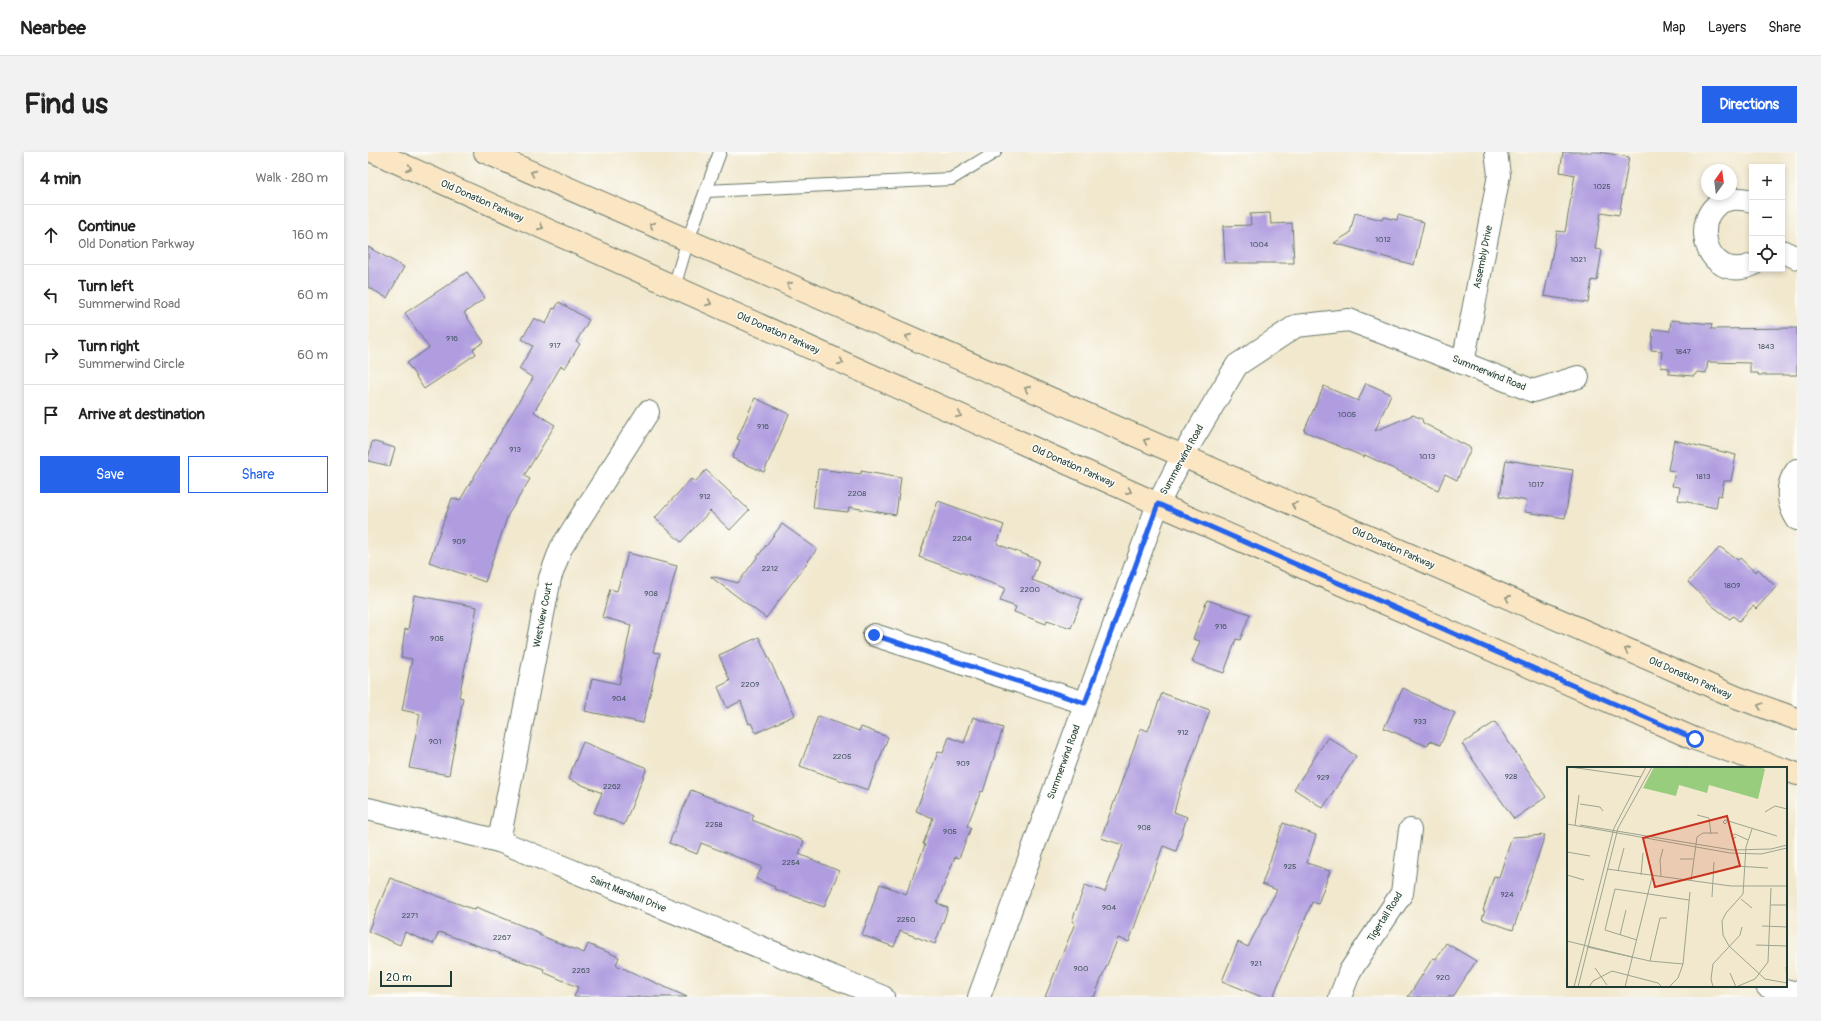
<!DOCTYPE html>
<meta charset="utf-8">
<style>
:root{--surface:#fff;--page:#f2f2f2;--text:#222;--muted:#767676;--line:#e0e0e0;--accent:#2563eb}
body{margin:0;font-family:Pangolin,sans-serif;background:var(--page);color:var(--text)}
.controls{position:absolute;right:12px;top:12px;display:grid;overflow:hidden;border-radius:0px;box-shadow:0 2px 6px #0003}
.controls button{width:36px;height:36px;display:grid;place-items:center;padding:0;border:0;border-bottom:1px solid var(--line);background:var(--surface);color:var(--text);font:20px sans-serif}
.compass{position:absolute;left:1333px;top:12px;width:36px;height:36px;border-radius:50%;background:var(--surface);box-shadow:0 2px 6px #0003;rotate:14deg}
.scale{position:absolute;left:12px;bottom:10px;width:72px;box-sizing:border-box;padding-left:4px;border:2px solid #1f3d34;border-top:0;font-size:11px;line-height:14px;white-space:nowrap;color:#1f3d34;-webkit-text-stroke:3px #fdfcf7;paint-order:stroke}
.stop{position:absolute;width:12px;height:12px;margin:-9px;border:3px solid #2563eb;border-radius:50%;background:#fff}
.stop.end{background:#2563eb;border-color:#fff;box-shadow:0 1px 4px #0008}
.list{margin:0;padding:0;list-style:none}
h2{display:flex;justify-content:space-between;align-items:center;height:52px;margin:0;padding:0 16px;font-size:17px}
h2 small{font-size:13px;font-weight:400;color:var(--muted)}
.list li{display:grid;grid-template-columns:26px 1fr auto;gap:12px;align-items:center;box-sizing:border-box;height:60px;padding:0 16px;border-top:1px solid var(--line)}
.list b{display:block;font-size:15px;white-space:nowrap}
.list p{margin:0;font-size:13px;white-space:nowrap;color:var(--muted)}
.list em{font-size:13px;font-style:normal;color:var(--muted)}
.actions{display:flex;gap:8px;padding:12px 16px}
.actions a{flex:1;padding:9px 0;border:1px solid var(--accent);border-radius:0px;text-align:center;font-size:14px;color:var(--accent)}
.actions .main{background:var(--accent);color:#fff}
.icon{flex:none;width:22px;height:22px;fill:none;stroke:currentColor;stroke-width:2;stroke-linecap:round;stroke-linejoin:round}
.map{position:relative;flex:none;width:1429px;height:845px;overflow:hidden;border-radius:0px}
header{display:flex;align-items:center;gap:24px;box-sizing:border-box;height:56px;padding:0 20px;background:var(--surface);border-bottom:1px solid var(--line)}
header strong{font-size:19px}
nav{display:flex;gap:22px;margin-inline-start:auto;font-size:14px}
.intro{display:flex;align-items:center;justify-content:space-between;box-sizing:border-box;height:96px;padding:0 24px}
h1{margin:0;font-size:28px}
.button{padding:10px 18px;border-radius:0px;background:var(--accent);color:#fff;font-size:14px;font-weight:700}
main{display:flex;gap:24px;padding:0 24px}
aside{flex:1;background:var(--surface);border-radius:0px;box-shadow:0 2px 6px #0003}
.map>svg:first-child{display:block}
.building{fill:#b09de0}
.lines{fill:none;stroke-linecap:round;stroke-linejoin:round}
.lane-casing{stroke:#68796a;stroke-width:14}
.street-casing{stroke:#68796a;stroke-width:24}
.secondary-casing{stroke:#68796a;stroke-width:24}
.lane{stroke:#fff;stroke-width:12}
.street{stroke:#fff;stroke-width:22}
.secondary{stroke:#fbe6c4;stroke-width:22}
.oneway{stroke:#8d927c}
.route{stroke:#2563eb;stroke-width:5}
.labels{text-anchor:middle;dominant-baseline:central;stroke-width:3;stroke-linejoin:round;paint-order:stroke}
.number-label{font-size:8px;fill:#43555f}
.street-label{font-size:10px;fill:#1f3d34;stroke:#fdfcf7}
.inset-road{fill:none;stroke:#9da490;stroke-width:1}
.view{fill:#c8321e;fill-opacity:0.15;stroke:#c8321e;stroke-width:2}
.inset-edge{fill:none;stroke:#1f3d34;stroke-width:2}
</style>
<header>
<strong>Nearbee</strong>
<nav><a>Map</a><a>Layers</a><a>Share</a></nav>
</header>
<div class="intro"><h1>Find us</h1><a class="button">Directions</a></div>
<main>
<aside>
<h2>4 min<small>Walk · 280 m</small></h2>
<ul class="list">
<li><svg class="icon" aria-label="ahead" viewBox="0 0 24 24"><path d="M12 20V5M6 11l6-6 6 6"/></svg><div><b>Continue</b><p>Old Donation Parkway</p></div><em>160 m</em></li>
<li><svg class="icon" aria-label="left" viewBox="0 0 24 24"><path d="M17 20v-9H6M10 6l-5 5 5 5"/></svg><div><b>Turn left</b><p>Summerwind Road</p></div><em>60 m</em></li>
<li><svg class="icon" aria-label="right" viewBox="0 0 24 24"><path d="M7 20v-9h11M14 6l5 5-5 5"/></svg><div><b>Turn right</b><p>Summerwind Circle</p></div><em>60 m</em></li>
<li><svg class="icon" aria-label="arrive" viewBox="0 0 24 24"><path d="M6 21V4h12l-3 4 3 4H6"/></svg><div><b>Arrive at destination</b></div></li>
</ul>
<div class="actions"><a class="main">Save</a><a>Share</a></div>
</aside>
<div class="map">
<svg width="1429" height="845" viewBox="0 0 1429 845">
<rect width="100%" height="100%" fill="#fdfcf7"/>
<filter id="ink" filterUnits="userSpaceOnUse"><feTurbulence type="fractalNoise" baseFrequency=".025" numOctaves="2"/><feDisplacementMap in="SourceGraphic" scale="8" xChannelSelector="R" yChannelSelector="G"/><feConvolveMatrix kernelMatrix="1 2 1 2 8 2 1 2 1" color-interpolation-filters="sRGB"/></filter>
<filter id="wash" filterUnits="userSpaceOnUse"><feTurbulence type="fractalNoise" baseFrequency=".012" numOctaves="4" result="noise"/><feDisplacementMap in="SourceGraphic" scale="16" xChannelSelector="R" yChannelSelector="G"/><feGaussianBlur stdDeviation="0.9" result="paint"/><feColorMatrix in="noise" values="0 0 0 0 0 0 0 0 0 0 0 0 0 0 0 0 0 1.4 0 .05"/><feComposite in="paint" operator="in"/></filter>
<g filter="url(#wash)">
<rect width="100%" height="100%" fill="#f1e8ce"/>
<g id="blocks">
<!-- building -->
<g class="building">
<polygon points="1195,0 1231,0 1261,5 1251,63 1233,60 1227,97 1234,98 1229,129 1224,128 1220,151 1176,144 1189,79 1197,80 1207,23 1192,20"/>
<polygon points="902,61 903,72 924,71 926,111 857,111 855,74 883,73 882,62"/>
<polygon points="987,61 1014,68 1015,65 1029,68 1030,63 1056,70 1046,113 966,91 982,81"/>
<polygon points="0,95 36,115 19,146 0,135"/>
<polygon points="99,120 117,146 96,161 116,190 105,197 108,202 56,237 39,211 61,196 37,161"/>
<polygon points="191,150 221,168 208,190 212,192 197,216 193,214 166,260 187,273 156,324 162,327 140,363 117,430 61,410 84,346 92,348 165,226 151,217 165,194 154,187 166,166 178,172 185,156 187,157"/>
<polygon points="1303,168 1344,172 1343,177 1429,176 1429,223 1390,223 1390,221 1382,221 1382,211 1340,210 1338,221 1329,220 1326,224 1301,222 1301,216 1293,215 1294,199 1283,198 1285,177 1302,179"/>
<polygon points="998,231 1023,242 1007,279 1045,263 1054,267 1055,271 1103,296 1089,328 1077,322 1070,338 997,303 996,305 936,279 956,234 990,249"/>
<polygon points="387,246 421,262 396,320 364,306 372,288 369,287"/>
<polygon points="1306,288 1368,303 1363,329 1356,329 1353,344 1350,343 1348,356 1310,348 1312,335 1304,334 1307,319 1300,318"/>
<polygon points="4,289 27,296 22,314 0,309"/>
<polygon points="1138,308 1205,318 1197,366 1157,360 1159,349 1132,344"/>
<polygon points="450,317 493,322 493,319 533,326 528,363 481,355 480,360 445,356"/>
<polygon points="338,318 381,358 362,378 342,359 313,390 287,366 323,327 327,330"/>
<polygon points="570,349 636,373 629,392 671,408 664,428 714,447 703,476 679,468 678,472 646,460 648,455 632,449 637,436 551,405"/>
<polygon points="414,372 449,397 398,466 343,425 343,424 370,431"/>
<polygon points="1352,395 1370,408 1372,406 1387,420 1390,417 1408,435 1388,457 1385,454 1371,469 1365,464 1362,467 1346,455 1320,430"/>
<polygon points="260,401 309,414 285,500 292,501 275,571 217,559 224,526 251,532 263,473 234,465 242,437 249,439"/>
<polygon points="46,443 109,455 91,545 95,546 81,623 41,616 52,562 34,558 44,507 33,505 37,477 40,478"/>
<polygon points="839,448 882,462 872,488 868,487 856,521 824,510 832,489 825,487"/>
<polygon points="391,485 427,563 388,581 383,571 381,572 373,549 359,556 350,535 362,529 351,503"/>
<polygon points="1035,536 1087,561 1072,593 1062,589 1059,594 1016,576"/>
<polygon points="794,541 842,558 811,642 806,660 819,665 808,699 795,694 761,790 750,786 726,845 677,845 707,771 704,769 717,733 737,740 755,693 733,686 773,576 780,579"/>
<polygon points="450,564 491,579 493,575 520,585 500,638 432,614"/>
<polygon points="605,565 635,576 615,640 613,639 599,674 603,676 591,706 587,705 569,751 580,756 567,792 532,779 526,795 494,783 512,732 538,742 557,693 555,692 565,666 548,659 570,600 575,601 581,585 596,591"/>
<polygon points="1127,570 1178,645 1146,667 1094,592"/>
<polygon points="960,585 988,604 955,656 926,637"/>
<polygon points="215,590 279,616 256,673 226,661 234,641 200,627"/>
<polygon points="323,638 386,663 384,668 436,689 431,702 471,719 456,755 406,737 407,735 388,727 394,715 333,691 329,702 301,691"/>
<polygon points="915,671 948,683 939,711 962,719 950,752 944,750 905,845 894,845 854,829 870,790 880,795 909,738 894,732"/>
<polygon points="1177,683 1145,778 1114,767 1117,759 1115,759 1126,724 1131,725 1144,685"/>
<polygon points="22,726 107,758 108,755 172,781 171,783 216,801 220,792 251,805 248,813 319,845 206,845 210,835 175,820 176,817 71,780 65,792 37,780 32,793 0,779"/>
<polygon points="1078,791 1108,809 1085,845 1040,845 1065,806 1068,807"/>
</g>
</g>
</g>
<g filter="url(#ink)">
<use href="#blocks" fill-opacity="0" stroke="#68796a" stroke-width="1"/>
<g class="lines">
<defs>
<g id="lane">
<polyline points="338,39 583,27 627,0"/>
<polyline points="306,135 320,88 352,0"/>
</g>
<g id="street">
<path d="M 1384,49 C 1315,31 1328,136 1384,113"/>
<polyline points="1414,99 1429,106"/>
<polyline points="1095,211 1131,23 1128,0"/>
<path d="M 1429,318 C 1417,333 1419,351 1429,367"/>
<polyline points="506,483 717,551"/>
<polyline points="0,657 131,689 515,845"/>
<polyline points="131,689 182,426 193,396 280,260"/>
<polyline points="1399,834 1429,841"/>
<polyline points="611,845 790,352 814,305 869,213 928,174 981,168 1095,211 1165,239 1210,225"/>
<polyline points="972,845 982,819 1034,741 1042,678"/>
</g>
<g id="secondary">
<polyline points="6,0 790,352 1327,587 1411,616"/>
<polyline points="117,0 1368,545 1429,567"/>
<polyline points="1418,618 1429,622"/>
</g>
</defs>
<!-- lane casing -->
<use href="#lane" class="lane-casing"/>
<!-- street casing -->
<use href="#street" class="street-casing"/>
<!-- secondary casing -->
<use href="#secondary" class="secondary-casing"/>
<!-- lane -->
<use href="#lane" class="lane"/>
<!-- street -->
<use href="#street" class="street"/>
<!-- secondary -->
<use href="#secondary" class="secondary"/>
</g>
<!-- one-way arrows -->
<defs><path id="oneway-chevron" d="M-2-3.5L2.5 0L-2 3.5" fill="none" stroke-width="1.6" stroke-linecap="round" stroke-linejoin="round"/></defs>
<g class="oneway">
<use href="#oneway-chevron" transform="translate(41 16) rotate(24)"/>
<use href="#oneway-chevron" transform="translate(165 21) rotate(-156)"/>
<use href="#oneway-chevron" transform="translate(284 73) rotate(-156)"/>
<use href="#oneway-chevron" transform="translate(173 75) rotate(24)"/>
<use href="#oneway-chevron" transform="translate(421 133) rotate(-156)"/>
<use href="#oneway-chevron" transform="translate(341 151) rotate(24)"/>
<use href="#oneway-chevron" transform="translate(540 185) rotate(-156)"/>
<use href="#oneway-chevron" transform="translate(473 210) rotate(24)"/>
<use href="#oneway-chevron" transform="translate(659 237) rotate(-156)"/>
<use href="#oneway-chevron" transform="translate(591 263) rotate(24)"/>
<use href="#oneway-chevron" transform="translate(778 289) rotate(-156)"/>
<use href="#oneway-chevron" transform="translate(761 339) rotate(24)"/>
<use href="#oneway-chevron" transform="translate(926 353) rotate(-157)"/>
<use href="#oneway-chevron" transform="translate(1140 446) rotate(-156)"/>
<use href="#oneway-chevron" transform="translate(1259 498) rotate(-156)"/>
<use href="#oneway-chevron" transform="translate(1392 554) rotate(-161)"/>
</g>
</g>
<g class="lines" filter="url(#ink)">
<!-- route -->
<polyline class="route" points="506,483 717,551 790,352 1327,587"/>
</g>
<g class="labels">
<!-- number labels -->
<g class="number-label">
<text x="1234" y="34">1025</text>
<text x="1015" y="87">1012</text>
<text x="891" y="92">1004</text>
<text x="1210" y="107">1021</text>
<text x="84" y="186">916</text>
<text x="187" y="193">917</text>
<text x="1398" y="194">1843</text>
<text x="1315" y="199">1847</text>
<text x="979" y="262">1005</text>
<text x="395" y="274">916</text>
<text x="147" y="297">913</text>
<text x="1059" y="304">1013</text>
<text x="1335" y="324">1813</text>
<text x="1168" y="332">1017</text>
<text x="489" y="341">2208</text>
<text x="337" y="344">912</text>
<text x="594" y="386">2204</text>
<text x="91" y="389">909</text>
<text x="402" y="416">2212</text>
<text x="1364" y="433">1809</text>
<text x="662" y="437">2200</text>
<text x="283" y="441">908</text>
<text x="853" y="474">916</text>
<text x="69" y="486">905</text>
<text x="382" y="532">2209</text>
<text x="251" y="546">904</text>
<text x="1052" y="569">933</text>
<text x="815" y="580">912</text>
<text x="67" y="589">901</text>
<text x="474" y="604">2205</text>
<text x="595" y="611">909</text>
<text x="1143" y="624">928</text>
<text x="955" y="625">929</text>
<text x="244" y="634">2262</text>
<text x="346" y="672">2258</text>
<text x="776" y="675">908</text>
<text x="582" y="679">905</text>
<text x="423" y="710">2254</text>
<text x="922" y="714">925</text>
<text x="1139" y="742">924</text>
<text x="741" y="755">904</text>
<text x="42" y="763">2271</text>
<text x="538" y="767">2250</text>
<text x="134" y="785">2267</text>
<text x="888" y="811">921</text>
<text x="713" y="816">900</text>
<text x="213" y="818">2263</text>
<text x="1075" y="825">920</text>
</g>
<!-- street labels -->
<g class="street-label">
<text transform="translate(114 49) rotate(24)">Old Donation Parkway</text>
<text transform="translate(1115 105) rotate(-79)">Assembly Drive</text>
<text transform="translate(410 181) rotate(24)">Old Donation Parkway</text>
<text transform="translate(1121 221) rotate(22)">Summerwind Road</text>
<text transform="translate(814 308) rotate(-61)">Summerwind Road</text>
<text transform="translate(705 314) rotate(24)">Old Donation Parkway</text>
<text transform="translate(1025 396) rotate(24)">Old Donation Parkway</text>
<text transform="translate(175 463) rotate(-79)">Westview Court</text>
<text transform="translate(1322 526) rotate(24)">Old Donation Parkway</text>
<text transform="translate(696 610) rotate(-70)">Summerwind Road</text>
<text transform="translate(260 742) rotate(22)">Saint Marshall Drive</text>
<text transform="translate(1017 765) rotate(-58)">Tigertail Road</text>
</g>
</g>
<!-- overview -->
<g transform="translate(1199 615)">
<rect width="220" height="220" fill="#f1e8ce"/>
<path d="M 87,0 L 194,0 L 198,2 L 191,32 L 142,18 L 140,26 L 112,18 L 109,29 L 76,21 Z" fill="#98cd7e"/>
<path class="inset-road" d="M 3,0 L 74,10M 13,37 L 33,40 L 36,44M 198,45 L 208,39 L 220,42M 130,48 L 142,51 L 144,67M 160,55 L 158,57 L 156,55 L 158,53 L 210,69M 0,57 L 163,86 L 194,87 L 220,81M 8,58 L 12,28M 13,58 L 165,83 L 204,82 L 220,78M 185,62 L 179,80 L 176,127 L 159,146 L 155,154 L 156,168 L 162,179 L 198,212 L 220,216M 169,70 L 166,72 L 165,69 L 168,67 L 181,73M 0,85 L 23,89M 113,92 L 126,92M 168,99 L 201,101M 40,102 L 164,119 L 220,119M 51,104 L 57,81M 0,108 L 17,113M 74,108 L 76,86M 94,109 L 93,93 L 96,82M 124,114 L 130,70 L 136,66 L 151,66M 145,130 L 147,95M 174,132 L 185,141M 204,138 L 220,138M 195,159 L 220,160M 53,168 L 59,143M 70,173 L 38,163 L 48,122 L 122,133M 0,174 L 65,190M 189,178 L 220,179M 20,180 L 83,194 L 116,197M 83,194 L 93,151 L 100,151M 219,200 L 220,213M 28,201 L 40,218M 163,206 L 169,220M 7,220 L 47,61 L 79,0M 11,220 L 51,61 L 85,0M 22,220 L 26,214 L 45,204 L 91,216 L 95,220M 58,220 L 85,110M 102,220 L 111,211 L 116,197 L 123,125M 146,220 L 144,212 L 146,197 L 173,168 L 175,160M 169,220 L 188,212 L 201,195 L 204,121"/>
<path class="view" d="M 160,49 L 173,99 L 88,120 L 76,71 Z"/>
<rect width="220" height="220" class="inset-edge"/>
</g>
</svg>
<div class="controls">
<button>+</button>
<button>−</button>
<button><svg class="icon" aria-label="locate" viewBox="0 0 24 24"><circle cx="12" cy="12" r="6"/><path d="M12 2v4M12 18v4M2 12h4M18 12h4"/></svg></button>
</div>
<svg class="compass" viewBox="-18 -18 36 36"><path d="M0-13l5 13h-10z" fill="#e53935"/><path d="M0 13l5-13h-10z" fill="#767676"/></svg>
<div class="scale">20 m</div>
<div class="stop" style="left:1327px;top:587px"></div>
<div class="stop end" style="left:506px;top:483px"></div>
</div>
</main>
